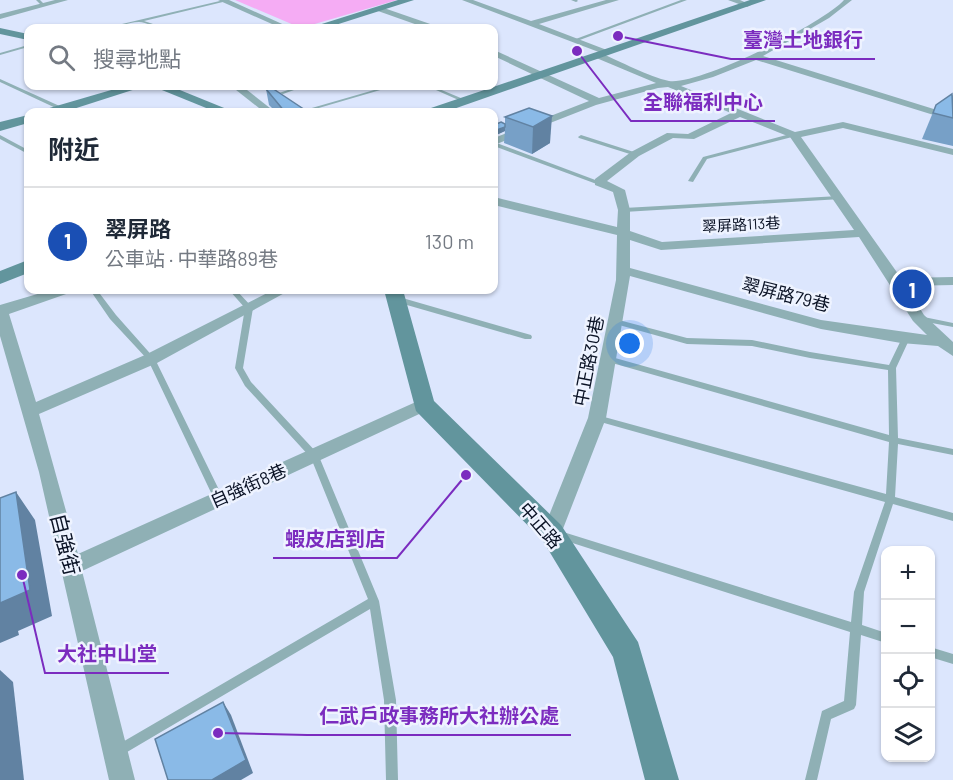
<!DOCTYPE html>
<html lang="zh-TW">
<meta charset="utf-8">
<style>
:root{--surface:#fff;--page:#f6f6f7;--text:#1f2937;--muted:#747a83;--line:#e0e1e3;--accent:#111827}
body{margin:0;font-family:Barlow,"Noto Sans TC",sans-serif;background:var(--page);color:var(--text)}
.controls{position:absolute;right:18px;bottom:18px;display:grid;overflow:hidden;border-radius:12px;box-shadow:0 2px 4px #0004}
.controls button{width:54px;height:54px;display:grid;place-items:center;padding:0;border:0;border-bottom:2px solid var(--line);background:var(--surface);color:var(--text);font:30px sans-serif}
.you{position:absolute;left:630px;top:344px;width:21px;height:21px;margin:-15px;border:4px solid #fff;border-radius:50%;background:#1a73e8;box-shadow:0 0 0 9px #1a73e833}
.badge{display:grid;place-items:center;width:39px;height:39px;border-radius:50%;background:var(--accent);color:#fff;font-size:20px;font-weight:700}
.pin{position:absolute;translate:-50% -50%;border:3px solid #fff;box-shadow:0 2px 6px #0006}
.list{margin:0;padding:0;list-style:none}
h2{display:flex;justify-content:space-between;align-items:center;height:78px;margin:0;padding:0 24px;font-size:26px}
h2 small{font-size:20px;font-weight:400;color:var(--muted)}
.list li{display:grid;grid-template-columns:39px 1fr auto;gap:18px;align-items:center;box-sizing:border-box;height:108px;padding:0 24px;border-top:2px solid var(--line)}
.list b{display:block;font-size:22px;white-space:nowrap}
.list p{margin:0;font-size:20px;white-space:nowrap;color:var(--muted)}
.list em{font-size:20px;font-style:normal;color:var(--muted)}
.icon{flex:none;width:33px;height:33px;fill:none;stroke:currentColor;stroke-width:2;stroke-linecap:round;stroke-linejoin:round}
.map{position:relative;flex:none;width:953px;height:780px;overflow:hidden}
.search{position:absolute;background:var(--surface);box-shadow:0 2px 4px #0004;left:24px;top:24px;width:474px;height:66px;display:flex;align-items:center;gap:15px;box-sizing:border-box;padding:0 21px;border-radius:12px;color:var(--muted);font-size:22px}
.panel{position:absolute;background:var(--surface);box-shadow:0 2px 4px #0004;left:24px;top:108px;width:474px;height:186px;border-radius:12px}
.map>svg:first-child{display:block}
.green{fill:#f5acf4}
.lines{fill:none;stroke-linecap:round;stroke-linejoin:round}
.lane{fill:#8fb0b5;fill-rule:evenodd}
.street{fill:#8fb0b5;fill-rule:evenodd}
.secondary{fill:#62959d;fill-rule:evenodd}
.wall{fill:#77a0c7}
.shaded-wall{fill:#6182a2}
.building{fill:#8abae7;stroke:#6182a2;stroke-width:1.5}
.labels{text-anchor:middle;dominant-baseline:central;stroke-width:5;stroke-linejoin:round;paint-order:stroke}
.far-street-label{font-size:15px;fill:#0a1225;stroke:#eef3ff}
.street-label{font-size:18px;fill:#0a1225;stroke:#eef3ff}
.near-street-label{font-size:21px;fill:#0a1225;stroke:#eef3ff}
.leader{fill:none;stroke:#7b2cbf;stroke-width:2}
.callout-dot{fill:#7b2cbf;stroke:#eef3ff;stroke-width:2}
.callout-label{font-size:20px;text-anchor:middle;font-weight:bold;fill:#7b2cbf;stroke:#eef3ff;stroke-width:5;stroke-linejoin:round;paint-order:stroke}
</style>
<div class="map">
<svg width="953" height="780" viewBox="0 0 953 780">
<rect width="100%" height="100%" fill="#dce6fd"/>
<!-- green -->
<polygon class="green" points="235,0 397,0 301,28"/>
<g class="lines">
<!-- lane -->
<g class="lane">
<polygon points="36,0 40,0 45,5 42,6"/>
<path d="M 224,0 L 227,1 L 144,21 L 162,27 L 163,28 C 154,28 147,22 139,22 C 127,22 116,29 105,28 Z"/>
<polygon points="571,0 577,0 578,1 576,2"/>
<polygon points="681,0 687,0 577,41 573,40"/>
<polygon points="28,45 28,47 0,55 0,53"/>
<polygon points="0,79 64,108 65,109 60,110 0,82"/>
<polygon points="300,86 305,86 283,94 279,93"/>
<polygon points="388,86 394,86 305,112 298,112"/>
<polygon points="427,86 432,86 468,101 463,102"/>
<polygon points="794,133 796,134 796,136 707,159 693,182 688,181 703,157"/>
<polygon points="0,135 28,150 28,154 0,139"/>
<polygon points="581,135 637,153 638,154 633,155 579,138 578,137"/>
<polygon points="494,142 606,184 607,185 602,186 494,146"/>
<polygon points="839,196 841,197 841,199 624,212 621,210 624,208"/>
<polygon points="90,290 97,290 116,315 155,359 223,498 221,501 218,502 215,501 148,360 110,319"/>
<polygon points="229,290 236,290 253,308 243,368 251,382 318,454 379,601 396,700 398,780 386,780 384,700 370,609 122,755 118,757 114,755 112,751 114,747 368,599 311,458 245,386 235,368 245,308"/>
<polygon points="393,297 399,297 531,335 532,337 531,339 525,339 393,301 392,299"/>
<polygon points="916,316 919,316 953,323 953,327 916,320 915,318"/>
<polygon points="612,319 615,319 687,338 752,340 810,352 889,365 902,338 905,337 909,340 896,368 898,438 953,449 953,455 898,444 895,497 953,513 953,521 893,504 864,592 862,625 886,633 886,643 861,635 856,705 854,709 831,719 817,780 805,780 822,711 844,701 850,632 560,539 557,538 555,535 557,532 560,531 851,622 854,592 885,502 597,421 594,420 593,418 594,416 597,415 886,494 889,442 605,361 604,359 608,356 889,435 888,370 810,358 752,346 687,344 612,323 611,321"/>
<polygon points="930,647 953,654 953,664 930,657"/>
</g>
<!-- street -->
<g class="street">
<polygon points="55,0 68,0 0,19 0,14"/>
<polygon points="218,0 229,0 291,28 281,28"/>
<polygon points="462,0 473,0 531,21 606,0 619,0 539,24 612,52 604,54"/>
<polygon points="728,0 740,0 751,5 747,7"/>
<path d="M 844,0 L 852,0 L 829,18 L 763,56 L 953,115 L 953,121 L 756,60 L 713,77 L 681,86 L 795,132 L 843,122 L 953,149 L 953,155 L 843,128 L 801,137 L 901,278 L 953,277 L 953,285 L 906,286 L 924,315 L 953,342 L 953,356 L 938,346 L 901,343 L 821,329 L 630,276 L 606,418 L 559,539 L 552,541 L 545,539 L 542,533 L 588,418 L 616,280 L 617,235 L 494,205 L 494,197 L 617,227 L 618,210 L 613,192 L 595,185 L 595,179 L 631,152 L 667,133 L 688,134 L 731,113 L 668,87 L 658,88 L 596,105 L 494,145 L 494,138 L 589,101 L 494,56 L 494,50 L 599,98 L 656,83 L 594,57 L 594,53 L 600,53 C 620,61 649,77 669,81 C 698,86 824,23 844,0 ZM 740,117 L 790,137 L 854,230 L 662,242 L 630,231 L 630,210 L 625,190 L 607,181 L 639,156 L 673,138 L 694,139 ZM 859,237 L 913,321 L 927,335 L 821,320 L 630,268 L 630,240 L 661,250 Z"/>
<polygon points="381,7 436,26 437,28 426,28 378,11"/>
<polygon points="231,86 242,86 275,112 264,112"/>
<polygon points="51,290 71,290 69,293 9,314 36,402 145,355 273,290 290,290 157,363 39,414 78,554 418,401 424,399 432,405 430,409 82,571 135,780 109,780 39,472 0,336 0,305"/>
</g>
<!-- secondary -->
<g class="secondary">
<polygon points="398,0 414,0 326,28 309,28"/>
<polygon points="750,0 766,0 445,112 426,112 428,109"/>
<polygon points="0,28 28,34 28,40 0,34"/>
<polygon points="125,86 145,86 64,112 44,112 46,109"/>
<polygon points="152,86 170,86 234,112 216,112"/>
<polygon points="28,115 28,123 0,131 0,122"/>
<polygon points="28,260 28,273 0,284 0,271"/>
<polygon points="384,290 403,290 434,401 561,525 638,642 679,780 645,780 613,657 543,541 416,411"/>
</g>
</g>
<!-- wall -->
<g class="wall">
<polygon points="266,89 308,112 276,112 269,105"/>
<polygon points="953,95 953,146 922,139 936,105"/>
<polygon points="529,108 550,143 532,154 504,143 505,131 494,136 494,125 505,124 505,117"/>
</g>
<!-- shaded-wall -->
<g class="shaded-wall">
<polygon points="552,116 550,143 532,154 533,127"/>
<polygon points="505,127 505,131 494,136 494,131"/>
<polygon points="16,492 35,520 52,616 18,631 19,635 0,643 0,603"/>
<polygon points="0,670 13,682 24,780 0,780"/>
<polygon points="223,702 231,715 253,773 241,780 212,780"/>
</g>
<!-- building -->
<g class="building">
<polygon points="269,86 308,112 285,112 266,89"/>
<polygon points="952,94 953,118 933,113 936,105"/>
<polygon points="529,108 552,116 533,127 505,117"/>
<polygon points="399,110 404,112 393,112"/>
<polygon points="501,122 505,124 505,127 494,131 494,125"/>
<polygon points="16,492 30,590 0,603 0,498"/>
<polygon points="223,702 246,760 212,780 168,780 155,739"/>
</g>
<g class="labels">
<!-- far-street labels -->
<g class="far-street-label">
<text transform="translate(741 224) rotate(-3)">翠屏路113巷</text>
</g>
<!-- street labels -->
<g class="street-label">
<text transform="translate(786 294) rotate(14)">翠屏路79巷</text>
<text transform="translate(588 361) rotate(-79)">中正路30巷</text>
<text transform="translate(248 485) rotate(-24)">自強街8巷</text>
<text transform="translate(541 525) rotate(49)">中正路</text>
</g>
<!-- near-street labels -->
<g class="near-street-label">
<text transform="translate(66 544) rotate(76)">自強街</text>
</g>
</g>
<!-- callouts -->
<path class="leader" d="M618 36L731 59H875M577 51L631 121H775M466 475L397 558H273M22 575L45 673H169M218 733L307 735H571"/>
<g class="callout-dot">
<circle cx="618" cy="36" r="6"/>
<circle cx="577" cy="51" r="6"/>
<circle cx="466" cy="475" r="6"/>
<circle cx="22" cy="575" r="6"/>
<circle cx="218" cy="733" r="6"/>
</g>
<g class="callout-label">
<text x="803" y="47">臺灣土地銀行</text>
<text x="703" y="109">全聯福利中心</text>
<text x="335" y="546">蝦皮店到店</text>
<text x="107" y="661">大社中山堂</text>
<text x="439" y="723">仁武戶政事務所大社辦公處</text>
</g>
</svg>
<div class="controls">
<button>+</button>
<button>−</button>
<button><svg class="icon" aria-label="locate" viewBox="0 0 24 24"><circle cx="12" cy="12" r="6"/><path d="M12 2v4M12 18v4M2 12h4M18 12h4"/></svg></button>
<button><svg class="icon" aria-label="layers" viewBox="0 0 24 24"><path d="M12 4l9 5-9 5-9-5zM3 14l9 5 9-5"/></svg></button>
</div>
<div class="you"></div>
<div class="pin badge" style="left:912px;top:289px;background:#1a4fb4">1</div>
<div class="search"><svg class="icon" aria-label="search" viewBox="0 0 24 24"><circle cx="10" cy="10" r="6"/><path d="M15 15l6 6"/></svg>搜尋地點</div>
<section class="panel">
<h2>附近<small></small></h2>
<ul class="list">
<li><span class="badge" style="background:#1a4fb4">1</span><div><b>翠屏路</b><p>公車站 · 中華路89巷</p></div><em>130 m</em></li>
</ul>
</section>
</div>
